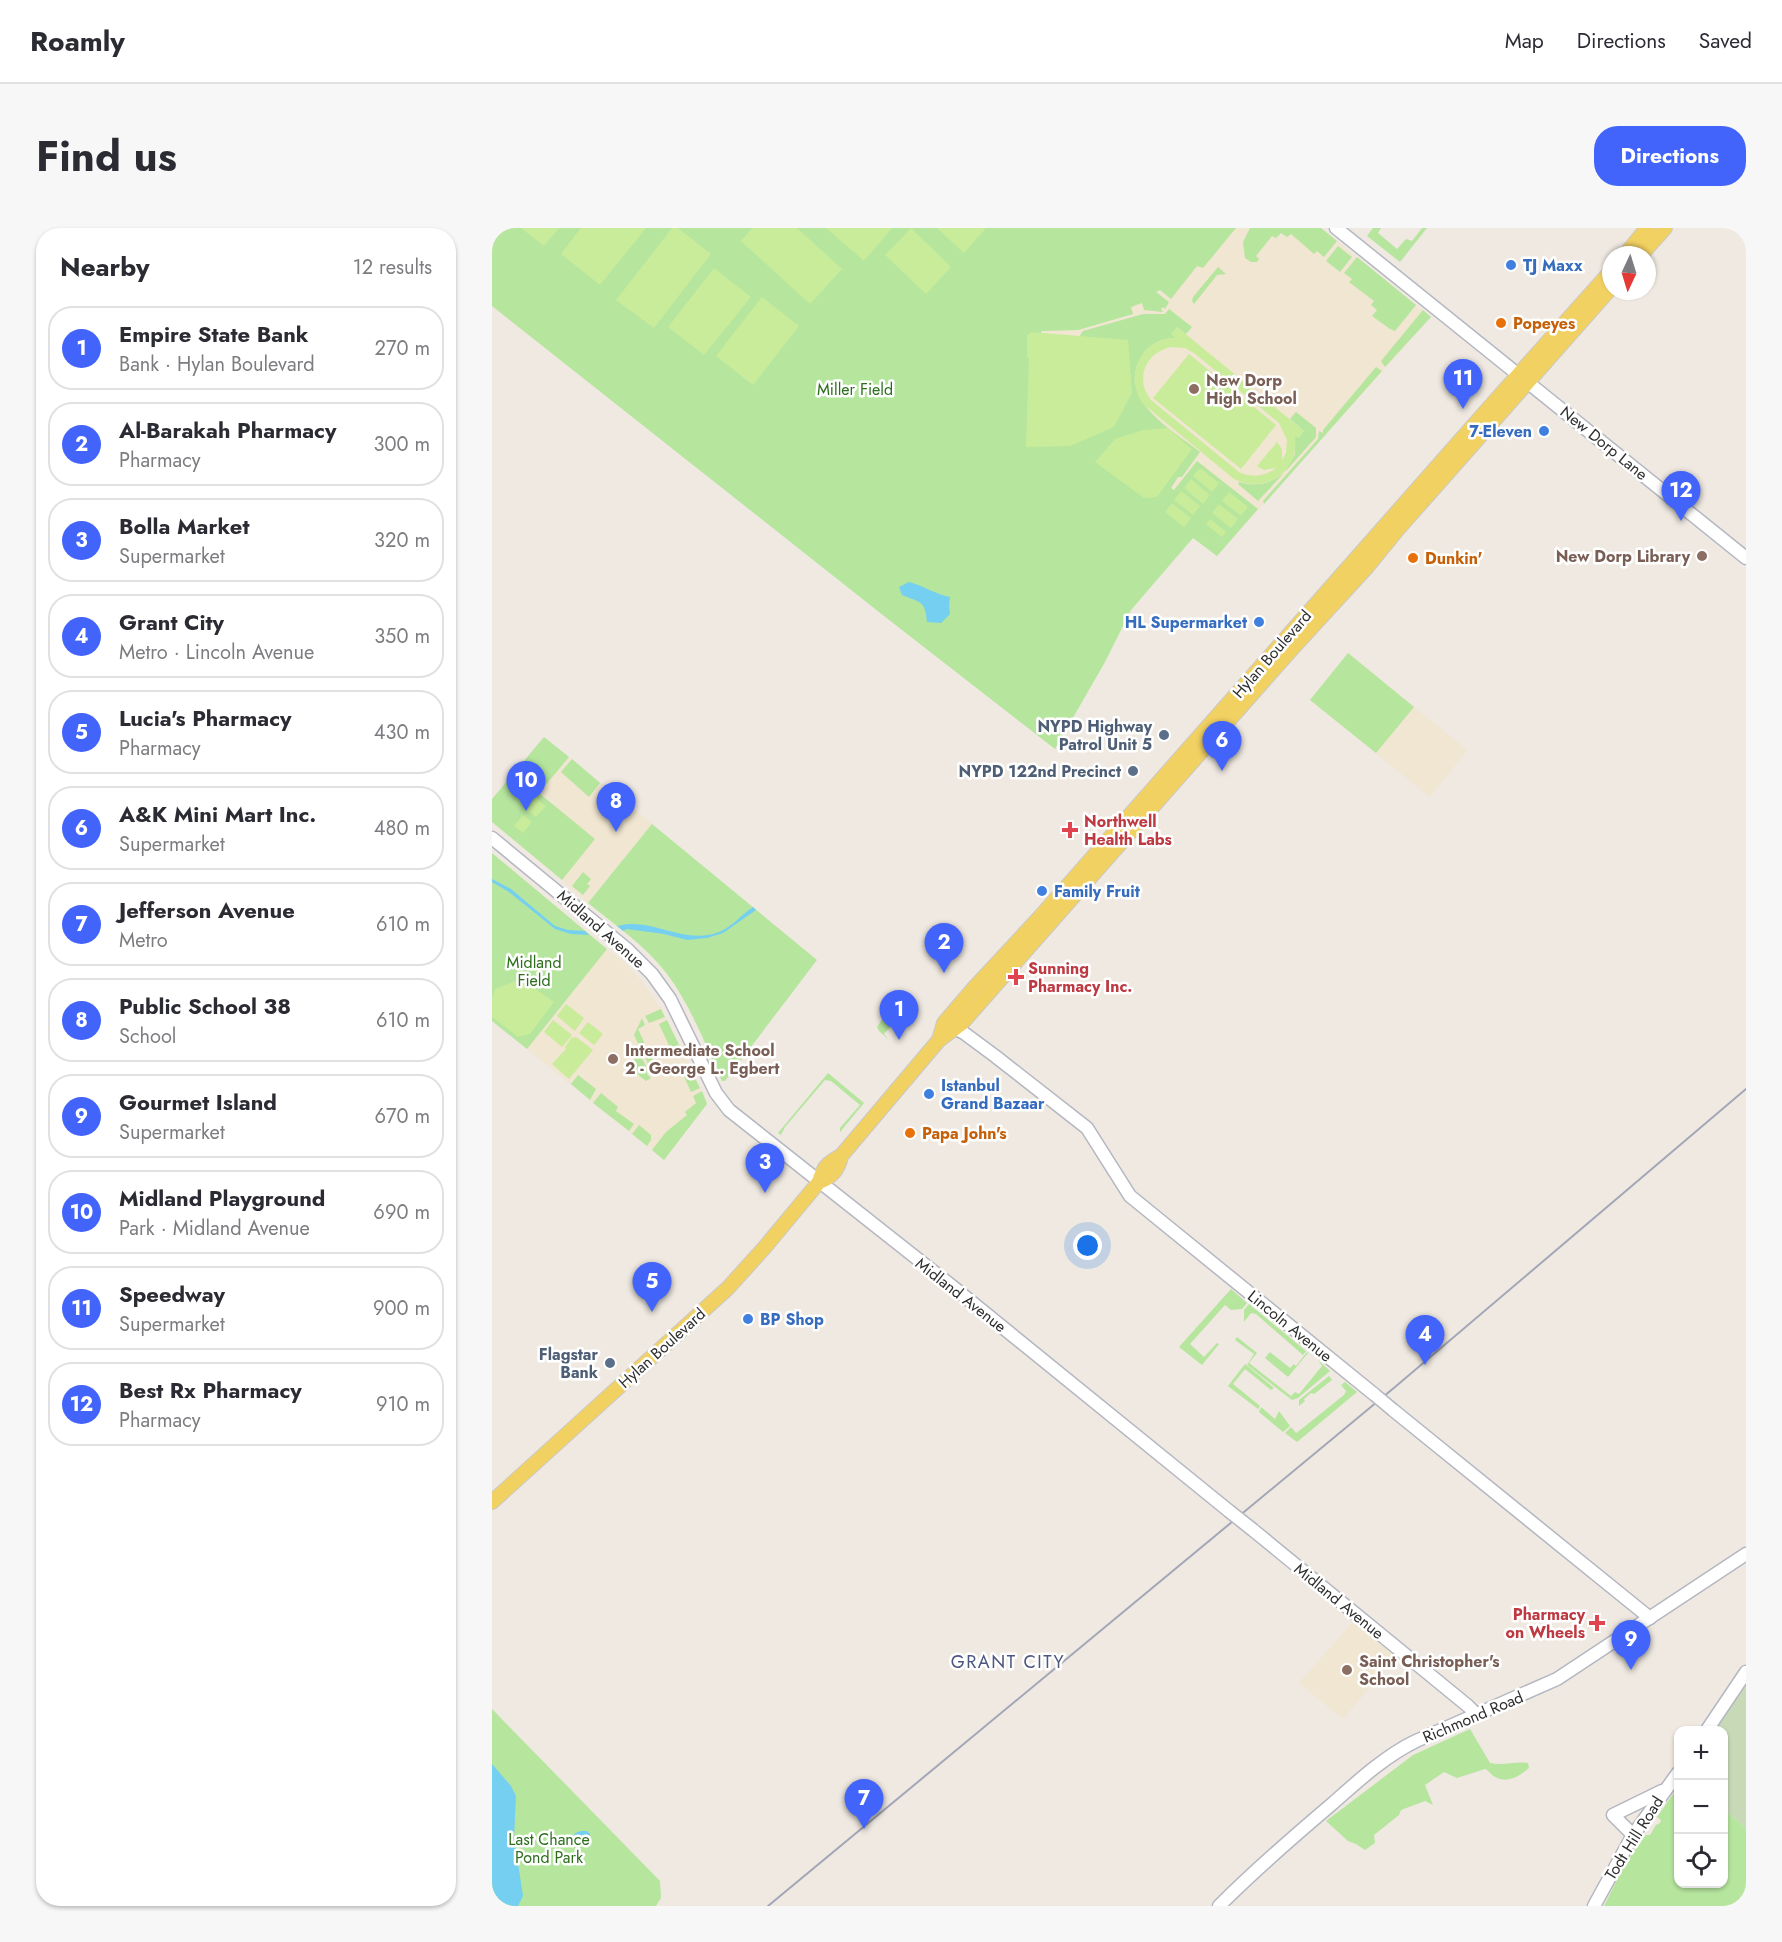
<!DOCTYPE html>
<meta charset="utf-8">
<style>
:root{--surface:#fff;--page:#f7f7f7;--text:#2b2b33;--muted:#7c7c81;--line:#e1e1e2;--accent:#4264fb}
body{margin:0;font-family:Jost,sans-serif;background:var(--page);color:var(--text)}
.controls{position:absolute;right:18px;bottom:18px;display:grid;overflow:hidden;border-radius:12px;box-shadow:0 2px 4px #0004}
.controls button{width:54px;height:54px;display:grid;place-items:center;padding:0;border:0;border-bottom:2px solid var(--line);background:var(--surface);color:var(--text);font:30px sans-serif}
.compass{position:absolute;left:1110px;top:18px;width:54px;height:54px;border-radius:50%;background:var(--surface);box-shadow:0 2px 4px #0004;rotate:184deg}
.you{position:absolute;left:596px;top:1018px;width:21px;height:21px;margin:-15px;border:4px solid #fff;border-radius:50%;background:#1a73e8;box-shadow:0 0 0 9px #1a73e833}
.badge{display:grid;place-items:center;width:39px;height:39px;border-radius:50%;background:var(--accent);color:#fff;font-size:20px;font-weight:700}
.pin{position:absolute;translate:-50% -50px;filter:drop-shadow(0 2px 3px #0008)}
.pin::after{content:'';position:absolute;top:32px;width:21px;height:18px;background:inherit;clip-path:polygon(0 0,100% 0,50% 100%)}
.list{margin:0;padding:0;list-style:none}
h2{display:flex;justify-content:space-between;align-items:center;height:78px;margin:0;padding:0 24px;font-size:26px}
h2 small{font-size:20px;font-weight:400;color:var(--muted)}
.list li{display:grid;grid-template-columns:39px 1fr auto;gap:18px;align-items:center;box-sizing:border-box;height:84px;margin:0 12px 12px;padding:0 12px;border:2px solid var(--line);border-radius:24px}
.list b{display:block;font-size:22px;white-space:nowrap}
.list p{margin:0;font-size:20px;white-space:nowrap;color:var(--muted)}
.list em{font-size:20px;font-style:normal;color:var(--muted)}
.icon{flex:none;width:33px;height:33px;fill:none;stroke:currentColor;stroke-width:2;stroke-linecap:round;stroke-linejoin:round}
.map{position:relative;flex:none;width:1254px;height:1678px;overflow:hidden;border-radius:24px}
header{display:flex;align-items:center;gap:36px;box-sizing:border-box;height:84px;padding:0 30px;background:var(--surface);border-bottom:2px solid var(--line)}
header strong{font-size:28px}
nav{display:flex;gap:33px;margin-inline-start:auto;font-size:21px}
.intro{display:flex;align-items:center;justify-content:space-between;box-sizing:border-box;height:144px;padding:0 36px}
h1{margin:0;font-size:42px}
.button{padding:15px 27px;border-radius:24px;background:var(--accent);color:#fff;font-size:21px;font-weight:700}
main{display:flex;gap:36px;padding:0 36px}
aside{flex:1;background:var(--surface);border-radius:24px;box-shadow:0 2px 4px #0004}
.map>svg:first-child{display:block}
.education{fill:#f0e6d1}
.green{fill:#b6e59e}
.cemetery{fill:#c8d9b8}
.pitch{fill:#c9ec9a;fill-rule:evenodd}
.water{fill:#75cff0}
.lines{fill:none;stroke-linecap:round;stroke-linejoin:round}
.secondary-casing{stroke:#b4b7c1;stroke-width:15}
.primary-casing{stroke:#c9c9c9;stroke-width:16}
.secondary{stroke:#fff;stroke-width:12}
.primary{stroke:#f2d163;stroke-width:14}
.rail{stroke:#a3a6b8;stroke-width:2}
.secondary-bridge-casing{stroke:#b4b7c1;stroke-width:15;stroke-linecap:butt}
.secondary-bridge{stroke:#fff;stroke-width:12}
.shop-dot{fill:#3f7fe0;stroke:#fff;stroke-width:2}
.food-dot{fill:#e8710a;stroke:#fff;stroke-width:2}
.education-dot{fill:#8d6e63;stroke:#fff;stroke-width:2}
.service-dot{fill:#5c6f8a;stroke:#fff;stroke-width:2}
.health-dot{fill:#e0444e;stroke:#fff;stroke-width:2}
.labels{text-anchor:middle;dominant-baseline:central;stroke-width:5;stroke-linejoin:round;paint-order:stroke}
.shop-label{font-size:16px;font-weight:bold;fill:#366cbe;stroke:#fff;text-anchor:start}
.food-label{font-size:16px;font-weight:bold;fill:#c56008;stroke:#fff;text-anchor:start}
.education-label{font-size:16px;font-weight:bold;fill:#785e54;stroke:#fff;text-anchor:start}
.park-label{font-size:16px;fill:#2c6e1b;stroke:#fff}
.street-label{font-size:16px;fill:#2e2e2e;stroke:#fff}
.service-label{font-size:16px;font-weight:bold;fill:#4e5e75;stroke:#fff;text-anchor:end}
.health-label{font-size:16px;font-weight:bold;fill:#be3a42;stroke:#fff;text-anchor:start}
.neighbourhood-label{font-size:18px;letter-spacing:1.5px;fill:#4d5680;stroke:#fff}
</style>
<header>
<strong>Roamly</strong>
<nav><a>Map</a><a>Directions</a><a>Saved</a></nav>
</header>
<div class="intro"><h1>Find us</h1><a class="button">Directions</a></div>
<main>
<aside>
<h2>Nearby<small>12 results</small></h2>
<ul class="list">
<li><span class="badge">1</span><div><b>Empire State Bank</b><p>Bank · Hylan Boulevard</p></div><em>270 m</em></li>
<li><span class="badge">2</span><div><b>Al-Barakah Pharmacy</b><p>Pharmacy</p></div><em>300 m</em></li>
<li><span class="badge">3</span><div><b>Bolla Market</b><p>Supermarket</p></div><em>320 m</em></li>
<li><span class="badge">4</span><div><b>Grant City</b><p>Metro · Lincoln Avenue</p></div><em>350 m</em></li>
<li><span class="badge">5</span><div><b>Lucia's Pharmacy</b><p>Pharmacy</p></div><em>430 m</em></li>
<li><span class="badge">6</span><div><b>A&amp;K Mini Mart Inc.</b><p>Supermarket</p></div><em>480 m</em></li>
<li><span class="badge">7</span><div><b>Jefferson Avenue</b><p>Metro</p></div><em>610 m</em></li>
<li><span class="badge">8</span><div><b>Public School 38</b><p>School</p></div><em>610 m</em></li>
<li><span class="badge">9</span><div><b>Gourmet Island</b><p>Supermarket</p></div><em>670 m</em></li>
<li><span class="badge">10</span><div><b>Midland Playground</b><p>Park · Midland Avenue</p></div><em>690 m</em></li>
<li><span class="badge">11</span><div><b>Speedway</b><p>Supermarket</p></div><em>900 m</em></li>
<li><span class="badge">12</span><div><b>Best Rx Pharmacy</b><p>Pharmacy</p></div><em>910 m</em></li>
</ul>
</aside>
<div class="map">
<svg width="1254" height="1678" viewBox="0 0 1254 1678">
<rect width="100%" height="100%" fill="#efe9e1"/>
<!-- education -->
<g class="education">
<polygon points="735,0 829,0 939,89 725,328 696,306 527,99"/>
<polygon points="856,425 975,522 938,569 818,472"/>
<polygon points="77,529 160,596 96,675 70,652 103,611 47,565"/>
<polygon points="115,721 134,736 150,754 169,781 215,875 172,932 35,821"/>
<polygon points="861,1394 903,1429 851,1491 807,1455"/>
</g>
<!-- green -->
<g class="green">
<path d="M 0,0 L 744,0 L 711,40 L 705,38 L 679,71 L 668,62 L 664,64 L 677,74 L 673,81 L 671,79 L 669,81 L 671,84 L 652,82 L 650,75 L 639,79 L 641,86 L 586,102 L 549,103 L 549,108 L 587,109 L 591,103 L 651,86 L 673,86 L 677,81 L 700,99 L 694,106 L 685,99 L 684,110 C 670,110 656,116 649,129 C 624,171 680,202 708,224 L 690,249 L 686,249 L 679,260 L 682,262 L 705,233 L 766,281 L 725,328 L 701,310 L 639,382 L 613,434 L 563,521 L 392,388 L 0,78 Z"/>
<polygon points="758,0 829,0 845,13 832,29 825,23 822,26 799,6 795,9 789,5 784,10 780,8 764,28 767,31 765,34 759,34 753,30 751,14"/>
<polygon points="881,0 889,0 886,5 905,21 914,11 920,13 930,0 935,0 908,34 875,8"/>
<polygon points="846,18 860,29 848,44 834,33"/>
<polygon points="865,29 924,77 903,103 898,101 880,88 885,82 879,77 882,73 857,54 860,51 852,45"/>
<polygon points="726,39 734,46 725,47 702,76 700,73 701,69"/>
<polygon points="931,82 939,89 893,139 889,133"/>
<polygon points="884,139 890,143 772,276 771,273 826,211 827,203 831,205 831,202"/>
<polygon points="804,184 824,200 824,209 793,244 803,226 803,207 812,203 798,191"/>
<path d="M 792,245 L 766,273 L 746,256 L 747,254 C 764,259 778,256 792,245 Z"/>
<polygon points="856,425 922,479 884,525 818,472"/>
<polygon points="52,509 77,529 47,565 103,611 70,652 0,594 0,571"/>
<polygon points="80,531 108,555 97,569 69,544"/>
<polygon points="113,558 132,573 126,580 107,565"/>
<path d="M 160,596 L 325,732 L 233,853 L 230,853 C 214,818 198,776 175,746 C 154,718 123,697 96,675 Z"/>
<polygon points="0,625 115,721 35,821 0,793"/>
<polygon points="91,644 99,651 95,656 98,658 91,667 80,658"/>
<polygon points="169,781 173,789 157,795 153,788"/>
<polygon points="393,787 391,793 400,797 392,806 397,812 387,803 385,799"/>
<polygon points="150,790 153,797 146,801 166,844 162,848 142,807"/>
<polygon points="175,792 190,823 181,826 167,796"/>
<path d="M 146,827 C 151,829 156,841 155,846 L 159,850 L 154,853 L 136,839 Z"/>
<polygon points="198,840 208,860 199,864 190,844"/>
<polygon points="336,845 372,875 348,904 348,900 368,877 339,853 333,852 293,899 289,907 286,905"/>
<polygon points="86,847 104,861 98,872 79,856"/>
<polygon points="210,863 215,876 172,932 160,922 174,904 195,887 193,884 204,875 201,868"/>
<polygon points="109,865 126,879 124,883 142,896 137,903 101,875"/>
<polygon points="147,897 159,907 159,912 155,918 140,906"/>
<polygon points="739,1061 755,1075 750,1081 739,1082 733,1077 698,1116 712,1129 725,1115 727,1116 710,1137 687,1119"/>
<polygon points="757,1076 814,1123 811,1127 764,1086 759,1085 752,1094 752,1082"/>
<polygon points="745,1109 765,1125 757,1135 799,1168 803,1164 807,1166 830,1138 826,1132 838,1143 806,1170 800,1172 755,1137 762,1126 743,1112"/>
<polygon points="778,1124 798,1140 802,1136 804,1138 815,1124 822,1129 816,1125 796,1149 773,1130"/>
<polygon points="753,1136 782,1160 779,1162 753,1141 741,1156 768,1178 766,1181 720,1146 736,1158"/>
<polygon points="837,1148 840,1152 822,1166 819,1165 812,1171 813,1173 807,1178 807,1172"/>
<polygon points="853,1154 865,1164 805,1214 793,1205 799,1199 804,1205 807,1203 852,1167 854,1163 849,1157"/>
<polygon points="769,1179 783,1191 787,1183 798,1198 791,1204 767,1184"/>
<polygon points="0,1481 168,1653 169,1670 164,1678 0,1678"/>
<path d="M 978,1501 L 998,1535 C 1010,1538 1023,1533 1036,1535 L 1037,1540 C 1027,1549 1013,1557 1000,1547 C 998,1545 996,1542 993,1541 L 965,1550 L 952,1544 L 933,1557 L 941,1577 L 933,1573 L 909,1582 L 907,1587 L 882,1607 L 883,1615 L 873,1622 L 864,1616 L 856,1613 L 834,1593 L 921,1527 Z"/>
<polygon points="1186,1559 1186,1656 1232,1656 1232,1581 1254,1600 1254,1678 1112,1678 1131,1640 1152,1607 1158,1607 1164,1597 1168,1595 1169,1592 1165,1589"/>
</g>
<!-- cemetery -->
<polygon class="cemetery" points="1254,1454 1254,1600 1232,1581 1232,1502 1223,1502"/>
<!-- pitch -->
<g class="pitch">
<polygon points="29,0 67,0 52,18"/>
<polygon points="89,0 154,0 108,57 69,26"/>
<polygon points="180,0 186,0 219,26 162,100 124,72"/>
<polygon points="260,0 305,0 350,41 318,76 249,13"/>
<polygon points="334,0 400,0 372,33"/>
<polygon points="419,0 459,39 434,66 393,27"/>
<polygon points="445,0 494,0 472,25"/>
<polygon points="222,40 259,69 212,127 176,99"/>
<polygon points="270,69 307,98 261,157 224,128"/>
<path d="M 685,99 L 812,203 L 807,210 L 803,208 C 808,243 774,267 742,251 L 650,175 C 633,147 648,111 683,110 L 679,106 ZM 679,119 L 693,120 L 702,125 L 787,195 L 795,212 L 794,225 L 790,232 L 790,221 L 785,214 L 765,238 L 772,242 L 783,240 L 783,241 C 771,249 760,250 747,244 L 659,172 C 642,151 654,124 679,119 Z"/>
<polygon points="539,104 636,112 640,165 622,199 578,218 534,219 537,130 535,129 535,108"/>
<polygon points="697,126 784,197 749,241 661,170"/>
<polygon points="676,200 700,221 665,269 652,270 603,234 623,211 651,202"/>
<polygon points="708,240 727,255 720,264 701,248"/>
<polygon points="699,251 718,267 711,276 692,260"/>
<polygon points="689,263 708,278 701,287 682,272"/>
<polygon points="737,264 756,279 749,288 730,273"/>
<polygon points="680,275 699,290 692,299 673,284"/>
<polygon points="727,276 746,291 739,300 720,285"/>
<polygon points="718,291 734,304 730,309 714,296"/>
<polygon points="44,570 54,578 44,589 35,582"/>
<polygon points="31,587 40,594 31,605 22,598"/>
<polygon points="29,751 62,774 38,806 26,809 0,789 0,771 3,761"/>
<polygon points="74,776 92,790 83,803 65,788"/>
<polygon points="61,792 80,807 70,819 52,804"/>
<polygon points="96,794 111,806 102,817 87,805"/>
<polygon points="80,809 82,810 84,809 101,822 77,851 60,836 74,821 73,819"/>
</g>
<!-- water -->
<g class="water">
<path d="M 417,354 C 432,358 443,366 458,369 L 457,377 L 458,386 L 449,395 L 435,394 C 433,371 428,375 410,367 L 407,359 Z"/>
<polygon points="0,651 19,661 63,698 76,702 93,703 97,707 79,706 63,701 17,664 0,654"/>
<path d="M 261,679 L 264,682 L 231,705 L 215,710 L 195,712 L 172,706 L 135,701 L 131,703 L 125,698 C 160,688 191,718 227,704 C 240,699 249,687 261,679 Z"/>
<polygon points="0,1536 19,1558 24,1568 22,1609 31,1668 26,1678 0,1678"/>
<polygon points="89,1603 95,1603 98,1606 98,1613 95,1617 86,1616 81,1611 83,1605"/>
</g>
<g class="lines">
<defs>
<g id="secondary">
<polyline points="844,0 1254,330"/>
<polyline points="0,610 136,722 160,746 178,771 224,865 237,882 461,1059 737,1283"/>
<polyline points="456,797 472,805 503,828 595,900 638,968 883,1167"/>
<polyline points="901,1182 1158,1390"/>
<polyline points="761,1302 976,1478 984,1486"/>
<polyline points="1215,1502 1254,1444"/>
<polyline points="1141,1607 1121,1587 1170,1563"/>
<path d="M 727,1678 C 763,1642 801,1609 840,1576 C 866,1553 893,1528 924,1513 L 1065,1451 L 1254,1326"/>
<polyline points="1102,1678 1141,1607 1186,1545"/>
</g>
<g id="primary">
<polyline points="1133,27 1155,0"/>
<polyline points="1149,27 1173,0"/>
<polyline points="447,812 452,795 482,760 548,689 995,182 1119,43"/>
<path d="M 327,954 C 331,940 336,934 349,928"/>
<path d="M 0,1274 L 236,1060 L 273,1019 L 327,954 C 340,949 346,942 349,928 L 447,812 L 470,795 L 798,423 L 875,339 L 906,301 L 1119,60"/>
</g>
</defs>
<!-- secondary casing -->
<use href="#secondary" class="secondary-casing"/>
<!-- primary casing -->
<use href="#primary" class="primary-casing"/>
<!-- secondary -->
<use href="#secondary" class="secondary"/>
<!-- primary -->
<use href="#primary" class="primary"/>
<!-- rail -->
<polyline class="rail" points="276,1678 903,1159 1254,861"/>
<defs>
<g id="secondary-bridge">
<polyline points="883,1167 901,1182"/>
<polyline points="737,1283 761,1302"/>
</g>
</defs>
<!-- secondary-bridge casing -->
<use href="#secondary-bridge" class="secondary-bridge-casing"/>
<!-- secondary-bridge -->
<use href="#secondary-bridge" class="secondary-bridge"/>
</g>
<!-- markers -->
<g class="shop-dot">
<circle cx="1019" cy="37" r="6"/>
<circle cx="1052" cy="203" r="6"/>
<circle cx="767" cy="394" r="6"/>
<circle cx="550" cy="663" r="6"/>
<circle cx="437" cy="866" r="6"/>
<circle cx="256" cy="1091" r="6"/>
</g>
<g class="food-dot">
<circle cx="1009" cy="95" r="6"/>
<circle cx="921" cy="330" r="6"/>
<circle cx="418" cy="905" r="6"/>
</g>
<g class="education-dot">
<circle cx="702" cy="161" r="6"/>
<circle cx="1210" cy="328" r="6"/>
<circle cx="121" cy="831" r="6"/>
<circle cx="855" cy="1442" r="6"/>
</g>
<g class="service-dot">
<circle cx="672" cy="507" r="6"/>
<circle cx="641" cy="543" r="6"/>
<circle cx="118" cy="1135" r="6"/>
</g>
<g class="health-dot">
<path d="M575 593h6v6h6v6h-6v6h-6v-6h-6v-6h6z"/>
<path d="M521 740h6v6h6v6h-6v6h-6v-6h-6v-6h6z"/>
<path d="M1102 1386h6v6h6v6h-6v6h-6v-6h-6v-6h6z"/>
</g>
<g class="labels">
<!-- shop labels -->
<g class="shop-label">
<text x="1031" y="37">TJ Maxx</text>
<text x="1040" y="203" text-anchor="end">7-Eleven</text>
<text x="755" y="394" text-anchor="end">HL Supermarket</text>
<text x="562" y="663">Family Fruit</text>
<text x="449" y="857">Istanbul<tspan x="449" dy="18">Grand Bazaar</tspan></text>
<text x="268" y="1091">BP Shop</text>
</g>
<!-- food labels -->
<g class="food-label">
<text x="1021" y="95">Popeyes</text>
<text x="933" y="330">Dunkin'</text>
<text x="430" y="905">Papa John's</text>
</g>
<!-- education labels -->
<g class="education-label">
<text x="714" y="152">New Dorp<tspan x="714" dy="18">High School</tspan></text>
<text x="1198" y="328" text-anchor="end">New Dorp Library</text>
<text x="133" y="822">Intermediate School<tspan x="133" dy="18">2 - George L. Egbert</tspan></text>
<text x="867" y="1433">Saint Christopher's<tspan x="867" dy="18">School</tspan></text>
</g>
<!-- park labels -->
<g class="park-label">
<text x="363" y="161">Miller Field</text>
<text x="42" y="734">Midland<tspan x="42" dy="18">Field</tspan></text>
<text x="57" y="1611">Last Chance<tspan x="57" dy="18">Pond Park</tspan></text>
</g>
<!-- street labels -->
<g class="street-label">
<text transform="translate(1112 215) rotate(39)">New Dorp Lane</text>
<text transform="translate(780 426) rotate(-49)">Hylan Boulevard</text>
<text transform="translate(109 701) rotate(41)">Midland Avenue</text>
<text transform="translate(469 1067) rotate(38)">Midland Avenue</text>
<text transform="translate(798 1098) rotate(39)">Lincoln Avenue</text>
<text transform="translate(170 1120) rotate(-42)">Hylan Boulevard</text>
<text transform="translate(847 1373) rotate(39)">Midland Avenue</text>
<text transform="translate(981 1489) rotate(-23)">Richmond Road</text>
<text transform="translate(1142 1610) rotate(-58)">Todt Hill Road</text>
</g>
<!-- service labels -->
<g class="service-label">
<text x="660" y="498">NYPD Highway<tspan x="660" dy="18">Patrol Unit 5</tspan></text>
<text x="629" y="543">NYPD 122nd Precinct</text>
<text x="106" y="1126">Flagstar<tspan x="106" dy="18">Bank</tspan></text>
</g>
<!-- health labels -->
<g class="health-label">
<text x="592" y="593">Northwell<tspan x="592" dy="18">Health Labs</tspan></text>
<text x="536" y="740">Sunning<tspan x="536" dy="18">Pharmacy Inc.</tspan></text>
<text x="1093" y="1386" text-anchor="end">Pharmacy<tspan x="1093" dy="18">on Wheels</tspan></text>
</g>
<!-- neighbourhood labels -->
<g class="neighbourhood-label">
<text x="516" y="1434">GRANT CITY</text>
</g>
</g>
</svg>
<div class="controls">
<button>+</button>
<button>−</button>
<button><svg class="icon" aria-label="locate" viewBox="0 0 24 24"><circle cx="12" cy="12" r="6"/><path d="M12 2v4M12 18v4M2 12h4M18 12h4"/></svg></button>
</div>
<svg class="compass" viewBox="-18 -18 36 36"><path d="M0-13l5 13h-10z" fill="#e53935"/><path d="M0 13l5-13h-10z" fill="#7c7c81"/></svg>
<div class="you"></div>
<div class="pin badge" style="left:407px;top:812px">1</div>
<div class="pin badge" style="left:452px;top:745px">2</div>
<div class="pin badge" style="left:273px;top:965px">3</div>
<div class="pin badge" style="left:933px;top:1137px">4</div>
<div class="pin badge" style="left:160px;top:1084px">5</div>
<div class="pin badge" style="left:730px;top:543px">6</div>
<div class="pin badge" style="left:372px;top:1601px">7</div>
<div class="pin badge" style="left:124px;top:604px">8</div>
<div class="pin badge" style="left:1139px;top:1442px">9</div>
<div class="pin badge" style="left:34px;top:583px">10</div>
<div class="pin badge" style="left:971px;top:181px">11</div>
<div class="pin badge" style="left:1189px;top:293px">12</div>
</div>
</main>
